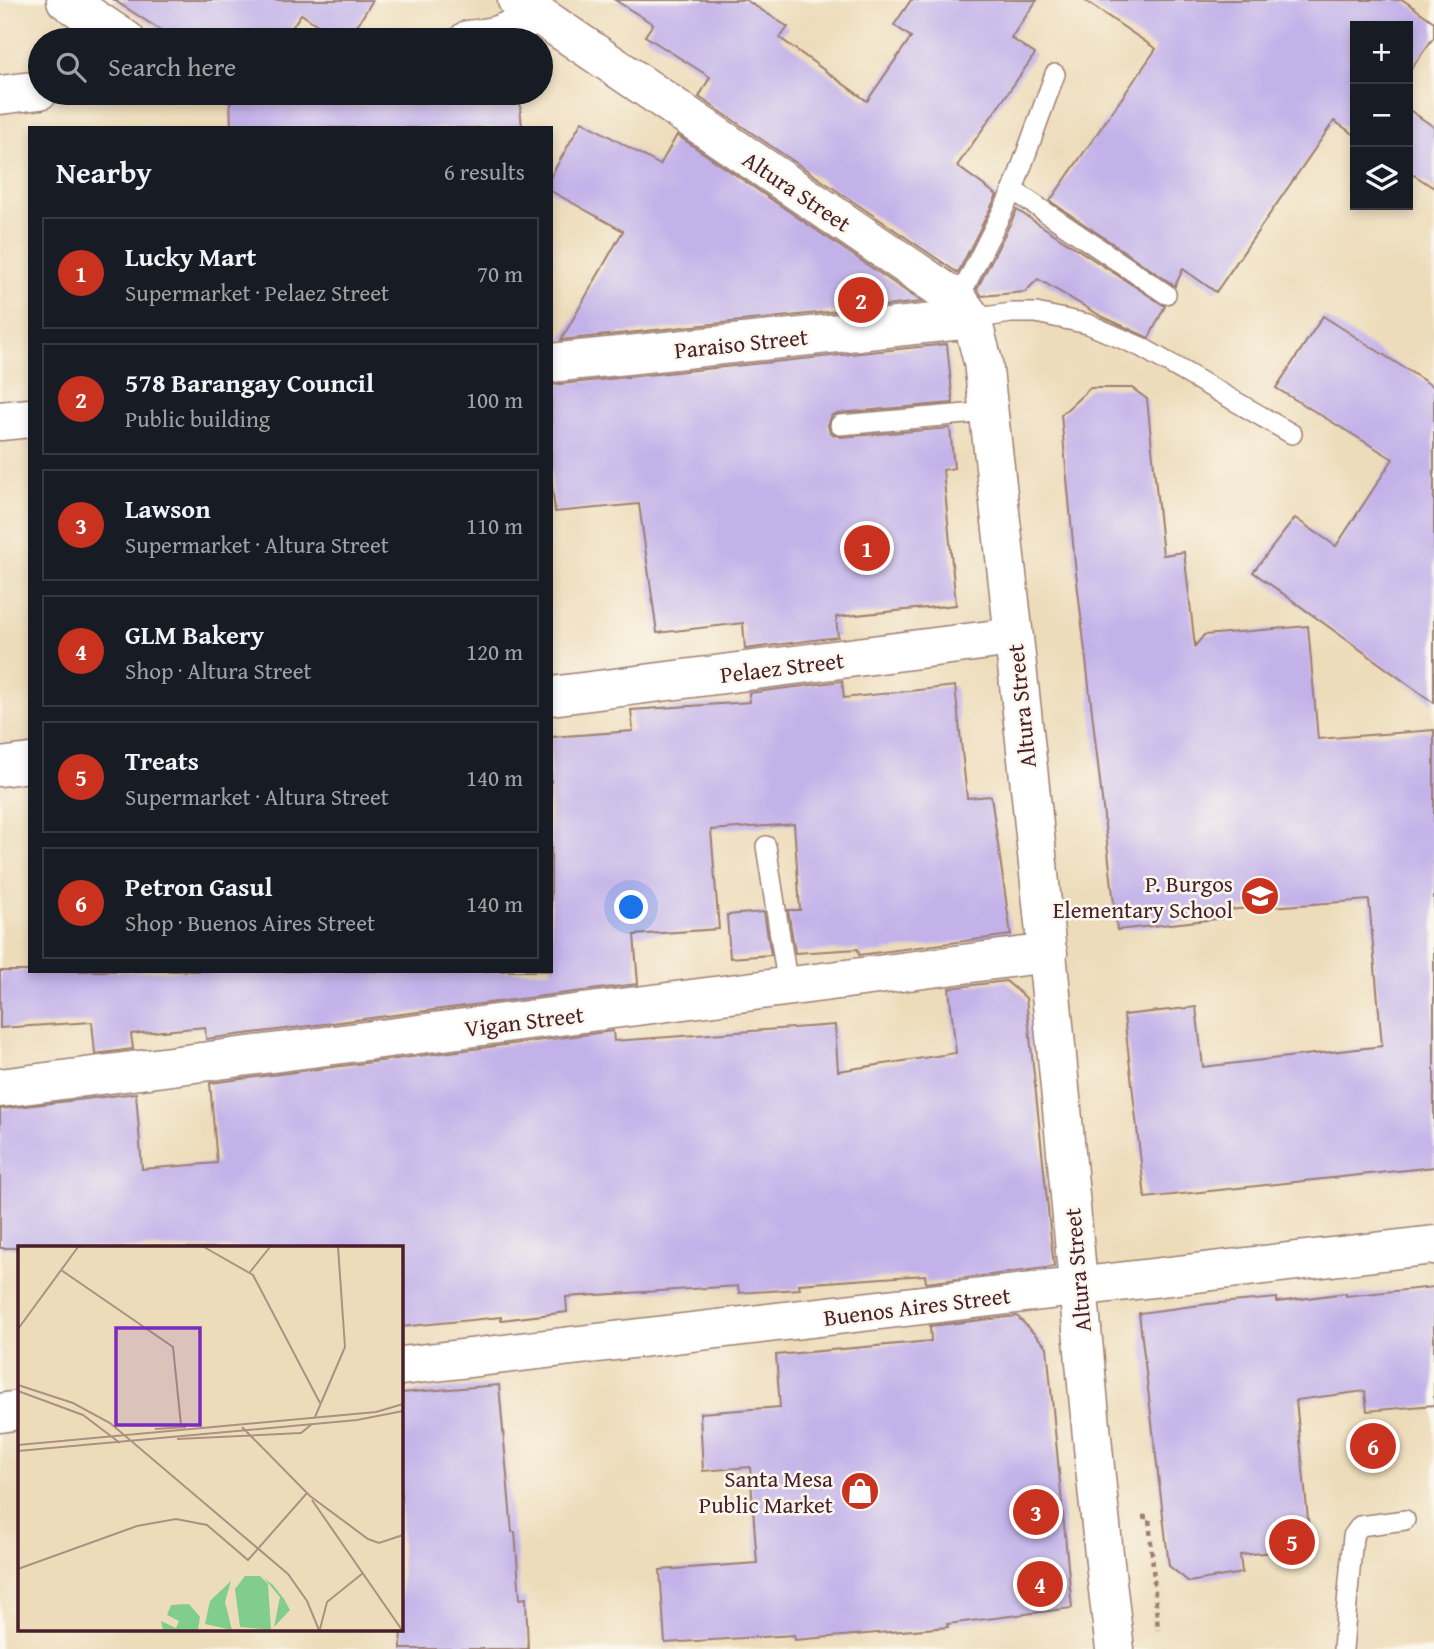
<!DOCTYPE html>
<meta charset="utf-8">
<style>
:root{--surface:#171b24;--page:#20242c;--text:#f1f3f6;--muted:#9ea1a6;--line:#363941;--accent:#c8321e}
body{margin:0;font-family:"Gentium Book Plus",serif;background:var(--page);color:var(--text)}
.controls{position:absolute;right:21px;top:21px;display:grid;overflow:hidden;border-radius:0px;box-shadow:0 4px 10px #0003}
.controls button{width:63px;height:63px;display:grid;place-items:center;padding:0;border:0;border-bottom:2px solid var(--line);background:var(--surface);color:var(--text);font:35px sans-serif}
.you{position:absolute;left:632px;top:908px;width:24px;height:24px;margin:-18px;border:5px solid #fff;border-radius:50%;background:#1a73e8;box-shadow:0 0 0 10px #1a73e833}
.badge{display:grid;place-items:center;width:46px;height:46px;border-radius:50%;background:var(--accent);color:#fff;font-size:23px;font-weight:700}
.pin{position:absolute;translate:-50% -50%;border:4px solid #fff;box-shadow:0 2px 7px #0006}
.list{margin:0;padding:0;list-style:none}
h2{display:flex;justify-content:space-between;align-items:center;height:91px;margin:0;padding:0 28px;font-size:30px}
h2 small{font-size:23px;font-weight:400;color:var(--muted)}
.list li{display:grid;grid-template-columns:46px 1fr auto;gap:21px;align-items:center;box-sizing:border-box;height:112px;margin:0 14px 14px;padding:0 14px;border:2px solid var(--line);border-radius:0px}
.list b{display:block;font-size:26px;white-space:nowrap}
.list p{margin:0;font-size:23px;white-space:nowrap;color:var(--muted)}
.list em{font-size:23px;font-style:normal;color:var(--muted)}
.icon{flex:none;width:38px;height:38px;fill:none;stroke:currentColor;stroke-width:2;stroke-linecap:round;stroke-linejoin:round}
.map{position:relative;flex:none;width:1434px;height:1649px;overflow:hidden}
.search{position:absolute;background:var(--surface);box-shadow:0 4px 10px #0003;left:28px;top:28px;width:525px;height:77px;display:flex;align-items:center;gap:18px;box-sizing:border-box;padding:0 24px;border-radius:38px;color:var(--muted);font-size:26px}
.panel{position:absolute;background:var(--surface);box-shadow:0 4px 10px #0003;left:28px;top:126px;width:525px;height:847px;border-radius:0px}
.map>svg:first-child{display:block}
.building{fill:#c3b2e9}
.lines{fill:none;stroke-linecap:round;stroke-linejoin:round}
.lane-casing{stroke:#9c7e72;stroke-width:22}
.street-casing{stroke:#9c7e72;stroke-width:41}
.secondary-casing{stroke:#9c7e72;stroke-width:41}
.path{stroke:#9c7e72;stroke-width:4.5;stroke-dasharray:5 5;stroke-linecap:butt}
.lane{stroke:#fff;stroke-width:19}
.street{stroke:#fff;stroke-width:38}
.secondary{stroke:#fff;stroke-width:38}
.labels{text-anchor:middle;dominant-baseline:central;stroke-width:5;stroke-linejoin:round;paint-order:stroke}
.street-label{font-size:23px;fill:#4a1f2b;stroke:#fbf7ec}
.poi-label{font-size:23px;fill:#4a1f2b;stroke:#fbf7ec;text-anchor:end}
.inset-road{fill:none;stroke:#ac9081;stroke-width:2}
.view{fill:#7b2cbf;fill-opacity:0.15;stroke:#7b2cbf;stroke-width:3.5}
.inset-edge{fill:none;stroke:#4a1f2b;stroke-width:3.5}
</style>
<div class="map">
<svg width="1434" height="1649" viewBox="0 0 1434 1649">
<rect width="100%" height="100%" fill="#fbf7ec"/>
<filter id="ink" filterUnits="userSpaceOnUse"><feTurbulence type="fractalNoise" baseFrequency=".0143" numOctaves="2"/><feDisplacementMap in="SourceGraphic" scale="14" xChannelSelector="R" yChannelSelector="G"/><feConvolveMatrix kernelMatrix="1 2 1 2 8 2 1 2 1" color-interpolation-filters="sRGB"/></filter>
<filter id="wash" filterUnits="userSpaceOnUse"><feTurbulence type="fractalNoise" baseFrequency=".00686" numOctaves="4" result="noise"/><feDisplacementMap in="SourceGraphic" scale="28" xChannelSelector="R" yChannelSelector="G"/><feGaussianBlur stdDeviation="1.57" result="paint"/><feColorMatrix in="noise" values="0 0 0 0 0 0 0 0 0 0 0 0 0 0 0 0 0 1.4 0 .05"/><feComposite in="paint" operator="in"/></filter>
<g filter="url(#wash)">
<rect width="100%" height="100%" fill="#eddcba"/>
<g id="blocks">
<!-- building -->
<g class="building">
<polygon points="114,0 373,0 348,40 340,40 301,14 284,40 176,40"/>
<polygon points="615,0 746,0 788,27 780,38 867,101 911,37 894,25 911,0 1037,0 1011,38 1035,54 957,166 997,195 958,273 699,97 710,77 645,36 653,24"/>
<polygon points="1084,0 1403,0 1434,22 1434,37 1408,73 1408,26 1355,26 1355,135 1334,121 1216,292 1183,269 1175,286 1050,201 1156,49"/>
<polygon points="257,93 376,93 377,100 473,93 519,93 522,128 231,128 230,99 264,97"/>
<polygon points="1408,109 1434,127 1434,188 1408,171"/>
<polygon points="582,121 660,165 677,135 922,302 561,340 623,231 551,191 551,176"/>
<polygon points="1017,210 1165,306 1149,338 1101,316 1038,279 1025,292 982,296 977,289"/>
<polygon points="1323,316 1434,387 1434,703 1253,572 1295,518 1336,546 1393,459 1276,388"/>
<polygon points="947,344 953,403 839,413 832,415 828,425 830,433 841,437 950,428 954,468 943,470 956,605 836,617 838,637 745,649 743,623 657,633 639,504 555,512 551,476 551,385"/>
<polygon points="1090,388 1132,388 1147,399 1163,555 1184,552 1195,646 1204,635 1308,626 1318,739 1434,730 1434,1167 1145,1198 1124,1015 1196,1007 1203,1067 1382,1046 1369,900 1224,910 1225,918 1117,930 1075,564 1061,415"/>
<polygon points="842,681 844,698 955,686 967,798 991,796 1011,935 859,955 858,949 795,953 788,910 800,910 794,824 711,830 719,929 634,935 638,984 206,1039 205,1027 131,1034 133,1049 95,1054 92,1022 0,1028 0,971 551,971 551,737 633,731 631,710 750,702 749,693"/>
<polygon points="764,912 771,955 730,958 727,915"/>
<polygon points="1006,981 1026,998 1054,1267 926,1283 925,1275 799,1284 800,1289 739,1293 738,1286 566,1297 567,1312 501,1320 501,1317 401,1327 401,1248 0,1248 0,1109 136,1093 142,1169 217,1163 210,1083 613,1031 614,1041 835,1025 838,1071 956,1053 949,988"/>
<polygon points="1434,1287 1434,1405 1367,1411 1365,1391 1296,1400 1309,1529 1307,1549 1240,1555 1242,1573 1189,1582 1169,1566 1139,1313 1208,1304 1277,1298 1277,1302 1346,1293 1346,1296"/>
<polygon points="1017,1316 1047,1347 1072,1608 947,1624 948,1627 795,1640 794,1635 665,1643 660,1570 757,1563 750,1467 703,1471 700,1413 780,1407 776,1355 931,1341 930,1326"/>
<polygon points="499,1385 512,1532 515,1532 520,1599 526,1598 528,1649 401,1649 401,1393"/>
</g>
</g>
</g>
<g filter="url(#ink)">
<use href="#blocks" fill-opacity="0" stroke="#9c7e72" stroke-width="2"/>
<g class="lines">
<defs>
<g id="lane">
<polyline points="1013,190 1166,294"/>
<polyline points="958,300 1013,190 1055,74"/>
<polyline points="972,319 1011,313 1036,313 1088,324 1141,347 1292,434"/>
<polyline points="840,425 989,412"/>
<polyline points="766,846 788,987"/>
<polyline points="1343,1649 1353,1536 1360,1526 1405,1520"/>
</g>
<g id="street">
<polyline points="66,0 126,40"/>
<path d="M 468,40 C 497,37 512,34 533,11"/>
<polyline points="0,95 40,90"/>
<polyline points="551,363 972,319"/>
<polyline points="0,421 30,418"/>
<polyline points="551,696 1013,637"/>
<polyline points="0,767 30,763"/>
<polyline points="0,1088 1048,953"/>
<polyline points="401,1366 1434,1245"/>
<polyline points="0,1413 19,1410"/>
</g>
<path id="secondary" d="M 517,0 L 958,300 L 972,319 L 983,362 C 1010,597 1036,832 1058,1067 C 1077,1261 1091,1455 1115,1649"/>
</defs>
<!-- lane casing -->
<use href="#lane" class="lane-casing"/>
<!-- street casing -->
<use href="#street" class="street-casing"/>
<!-- secondary casing -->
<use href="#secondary" class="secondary-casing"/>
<!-- path -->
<polyline class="path" points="1142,1517 1149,1517 1158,1630"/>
<!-- lane -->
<use href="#lane" class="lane"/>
<!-- street -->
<use href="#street" class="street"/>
<!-- secondary -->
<use href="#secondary" class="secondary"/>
</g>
</g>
<!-- icons -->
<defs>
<symbol id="school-disc" viewBox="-11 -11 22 22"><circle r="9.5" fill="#c8321e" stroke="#fbf7ec"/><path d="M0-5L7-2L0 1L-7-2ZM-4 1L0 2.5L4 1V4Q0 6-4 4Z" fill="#fff"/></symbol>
<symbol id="shop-disc" viewBox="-11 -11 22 22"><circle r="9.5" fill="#c8321e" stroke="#fbf7ec"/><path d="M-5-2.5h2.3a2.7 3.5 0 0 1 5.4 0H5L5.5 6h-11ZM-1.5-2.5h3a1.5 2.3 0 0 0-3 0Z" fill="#fff"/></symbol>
</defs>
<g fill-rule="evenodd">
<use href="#school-disc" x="1238" y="874" width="44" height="44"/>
<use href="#shop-disc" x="838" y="1469" width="44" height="44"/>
</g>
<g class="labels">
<!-- street labels -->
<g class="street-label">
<text transform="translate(797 191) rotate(34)">Altura Street</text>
<text transform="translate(741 343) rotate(-6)">Paraiso Street</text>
<text transform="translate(782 667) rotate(-7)">Pelaez Street</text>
<text transform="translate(1021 706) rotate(-96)">Altura Street</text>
<text transform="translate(524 1021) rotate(-7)">Vigan Street</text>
<text transform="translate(1077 1270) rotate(-95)">Altura Street</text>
<text transform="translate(917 1306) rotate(-7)">Buenos Aires Street</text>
</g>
<!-- poi labels -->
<g class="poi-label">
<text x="1233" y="883">P. Burgos<tspan x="1233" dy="26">Elementary School</tspan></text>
<text x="833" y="1478">Santa Mesa<tspan x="833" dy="26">Public Market</tspan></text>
</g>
</g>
<!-- overview -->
<g transform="translate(18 1246)">
<rect width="385" height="385" fill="#eddcba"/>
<path d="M 227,330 L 242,330 L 250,338 L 253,384 L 222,381 L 217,343 ZM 246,332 L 255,339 L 266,353 L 272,364 L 256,381 L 262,351 ZM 213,335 L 207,356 L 214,384 L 187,378 L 192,355 ZM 171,358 L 182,371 L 180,384 L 145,384 L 143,375 L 158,382 L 161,375 L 149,369 L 153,359 Z" fill="#81cd8b"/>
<path class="inset-road" d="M 186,1 L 235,29 L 302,157M 43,24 L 155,101 L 163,179M 232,26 L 252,1M 0,83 L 60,1M 0,139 L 55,157 L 92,177 L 270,328 L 289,355 L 301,384M 0,145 L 65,169 L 102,197M 297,171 L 327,101 L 320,1M 224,181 L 292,250 L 350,293 L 361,297 L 385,289M 137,183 L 168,181M 159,193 L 283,187 L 294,178M 0,199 L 358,166 L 385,158M 0,205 L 339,174 L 385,165M 294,254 L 384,384M 0,323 L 119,280 L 158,273 L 189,279 L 230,314 L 289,247M 302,383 L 309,356 L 345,327"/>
<path class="view" d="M 98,82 L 182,82 L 182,179 L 98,179 Z"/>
<rect width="385" height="385" class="inset-edge"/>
</g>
</svg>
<div class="controls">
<button>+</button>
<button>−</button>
<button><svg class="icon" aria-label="layers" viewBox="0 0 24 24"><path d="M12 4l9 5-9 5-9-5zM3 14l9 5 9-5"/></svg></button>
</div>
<div class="you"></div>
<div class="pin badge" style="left:867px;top:548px">1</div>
<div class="pin badge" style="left:861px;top:300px">2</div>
<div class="pin badge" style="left:1036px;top:1512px">3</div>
<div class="pin badge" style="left:1040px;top:1584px">4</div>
<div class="pin badge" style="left:1292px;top:1542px">5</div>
<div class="pin badge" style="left:1373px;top:1446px">6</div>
<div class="search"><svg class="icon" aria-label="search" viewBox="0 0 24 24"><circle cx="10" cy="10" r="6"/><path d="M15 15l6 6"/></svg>Search here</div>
<section class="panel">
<h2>Nearby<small>6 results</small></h2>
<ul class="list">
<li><span class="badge">1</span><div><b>Lucky Mart</b><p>Supermarket · Pelaez Street</p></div><em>70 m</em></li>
<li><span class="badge">2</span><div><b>578 Barangay Council</b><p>Public building</p></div><em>100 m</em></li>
<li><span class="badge">3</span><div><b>Lawson</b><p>Supermarket · Altura Street</p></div><em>110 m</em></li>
<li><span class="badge">4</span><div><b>GLM Bakery</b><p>Shop · Altura Street</p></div><em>120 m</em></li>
<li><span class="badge">5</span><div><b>Treats</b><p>Supermarket · Altura Street</p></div><em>140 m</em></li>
<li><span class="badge">6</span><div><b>Petron Gasul</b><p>Shop · Buenos Aires Street</p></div><em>140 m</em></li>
</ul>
</section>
</div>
